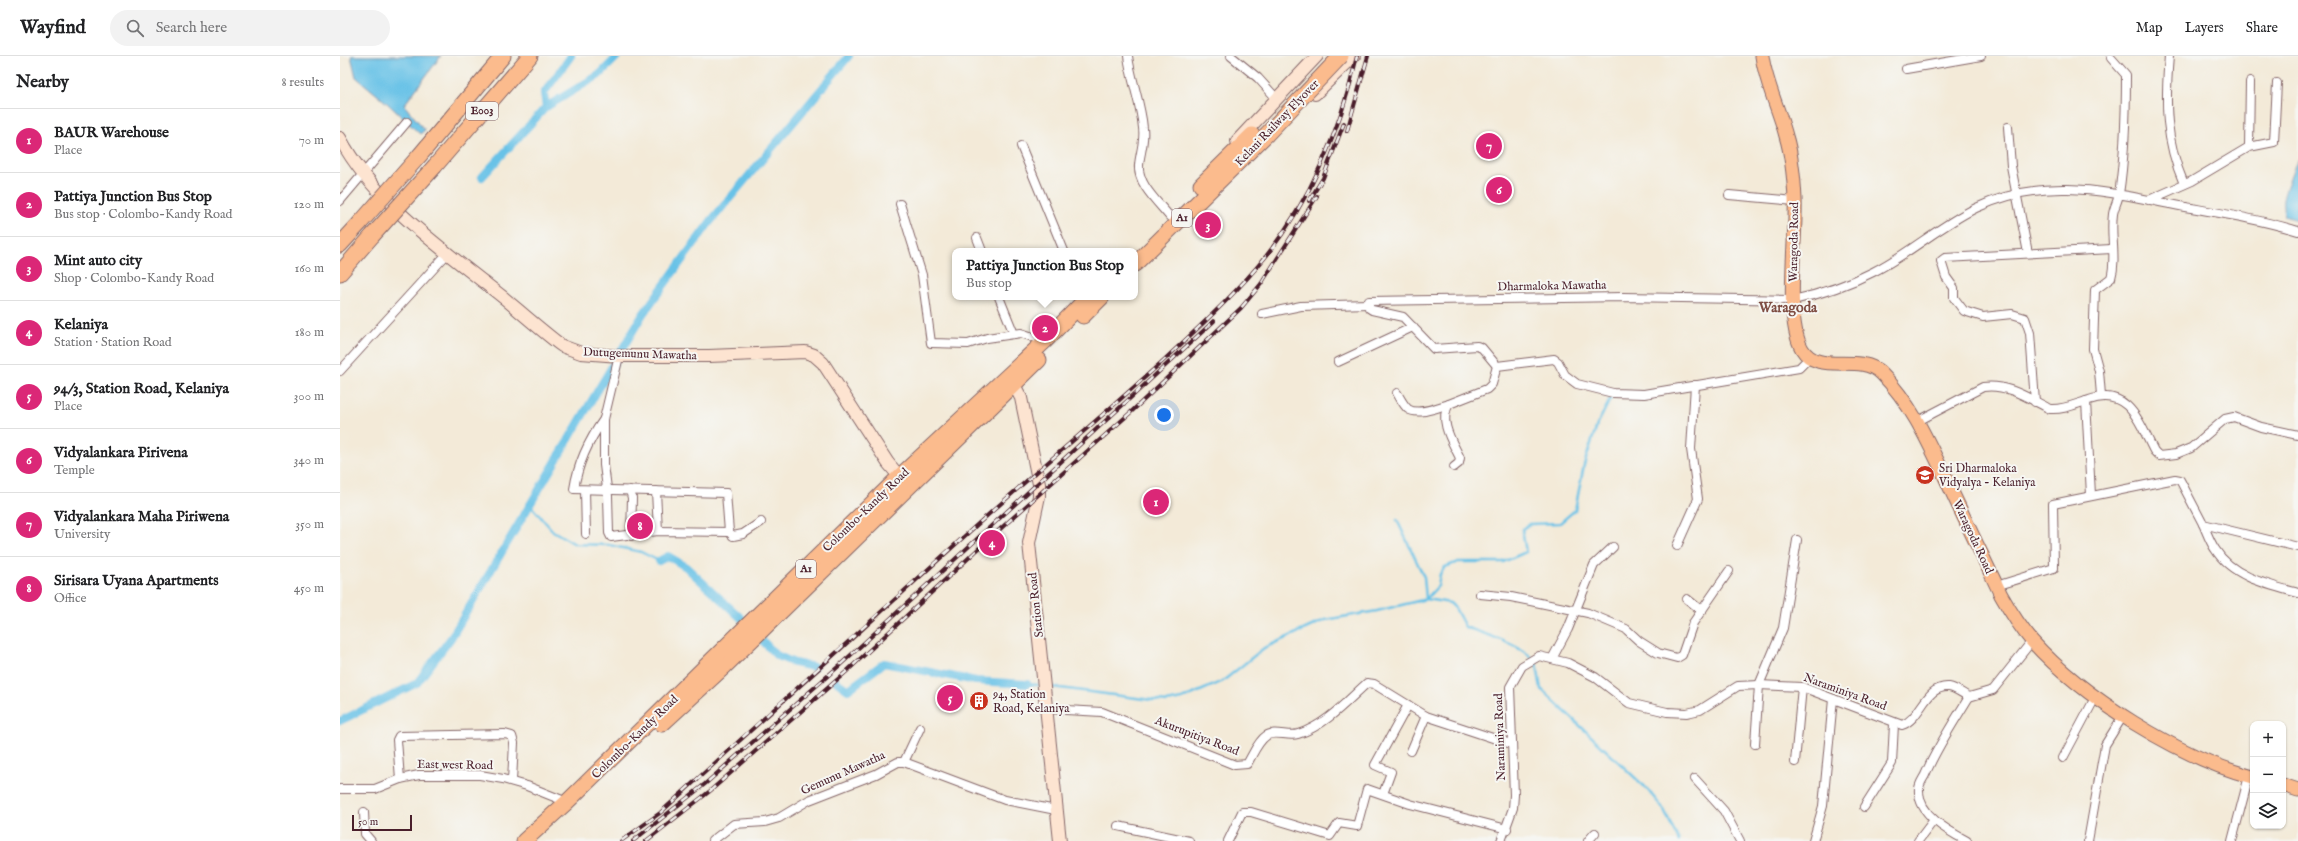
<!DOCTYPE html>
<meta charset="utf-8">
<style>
:root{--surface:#fff;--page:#f2f2f2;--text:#202124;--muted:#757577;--line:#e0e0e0;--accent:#db2777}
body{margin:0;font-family:"IM FELL English",serif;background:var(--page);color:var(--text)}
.controls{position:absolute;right:12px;bottom:12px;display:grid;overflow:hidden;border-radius:8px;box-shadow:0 1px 3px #0004}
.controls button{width:36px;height:36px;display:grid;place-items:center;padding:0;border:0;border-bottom:1px solid var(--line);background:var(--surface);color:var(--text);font:20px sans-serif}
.scale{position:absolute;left:12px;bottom:10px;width:60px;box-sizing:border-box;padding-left:4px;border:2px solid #4a1f2b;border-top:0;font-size:11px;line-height:14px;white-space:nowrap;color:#4a1f2b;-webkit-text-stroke:3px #f6f6f2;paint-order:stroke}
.you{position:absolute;left:824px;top:359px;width:14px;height:14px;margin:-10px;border:3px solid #fff;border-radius:50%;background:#1a73e8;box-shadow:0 0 0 6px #1a73e833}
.badge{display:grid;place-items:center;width:26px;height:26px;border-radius:50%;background:var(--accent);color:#fff;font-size:13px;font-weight:700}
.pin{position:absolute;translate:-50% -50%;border:2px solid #fff;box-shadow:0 1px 4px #0006}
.popup{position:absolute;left:612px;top:192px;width:186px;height:52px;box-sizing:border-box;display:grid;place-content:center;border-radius:8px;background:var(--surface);filter:drop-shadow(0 1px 3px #0005);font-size:13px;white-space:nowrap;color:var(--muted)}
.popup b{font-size:15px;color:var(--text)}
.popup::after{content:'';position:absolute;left:50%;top:100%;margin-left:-8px;border:8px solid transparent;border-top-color:var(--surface)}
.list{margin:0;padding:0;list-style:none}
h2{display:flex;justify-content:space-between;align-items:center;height:52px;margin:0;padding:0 16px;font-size:17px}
h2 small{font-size:13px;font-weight:400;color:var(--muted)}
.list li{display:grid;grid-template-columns:26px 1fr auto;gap:12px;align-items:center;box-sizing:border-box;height:64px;padding:0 16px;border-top:1px solid var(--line)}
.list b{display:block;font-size:15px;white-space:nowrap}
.list p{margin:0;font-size:13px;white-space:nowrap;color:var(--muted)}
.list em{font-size:13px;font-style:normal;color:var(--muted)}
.icon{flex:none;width:22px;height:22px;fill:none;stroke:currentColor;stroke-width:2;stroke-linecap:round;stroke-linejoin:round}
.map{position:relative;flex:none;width:1958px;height:785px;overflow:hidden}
header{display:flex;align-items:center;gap:24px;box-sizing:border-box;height:56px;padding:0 20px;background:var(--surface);border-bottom:1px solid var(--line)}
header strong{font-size:19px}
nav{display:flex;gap:22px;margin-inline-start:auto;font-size:14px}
.search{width:280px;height:36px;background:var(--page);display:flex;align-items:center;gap:10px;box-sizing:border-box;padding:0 14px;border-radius:22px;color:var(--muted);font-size:15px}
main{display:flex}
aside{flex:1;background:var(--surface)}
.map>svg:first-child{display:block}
.water{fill:#69c2e7;stroke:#5a7089}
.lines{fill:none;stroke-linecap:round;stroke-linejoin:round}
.stream{stroke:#69c2e7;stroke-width:2.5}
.canal{stroke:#69c2e7;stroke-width:8}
.street-casing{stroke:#856668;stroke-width:10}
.secondary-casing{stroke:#856668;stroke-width:14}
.primary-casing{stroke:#856668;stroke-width:15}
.highway-casing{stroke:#856668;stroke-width:17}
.street{stroke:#fff;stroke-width:8}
.secondary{stroke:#fde4d1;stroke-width:12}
.primary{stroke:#fbbb8d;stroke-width:13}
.highway{stroke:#fbbb8d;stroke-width:15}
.rail-casing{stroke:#4a1f2b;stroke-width:4}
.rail{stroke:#f6f6f2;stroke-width:2.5;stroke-dasharray:8;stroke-linecap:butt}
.highway-bridge-casing{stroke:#856668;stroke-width:17;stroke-linecap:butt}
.highway-bridge{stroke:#fbbb8d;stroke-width:15}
.labels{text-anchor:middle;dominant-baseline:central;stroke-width:4;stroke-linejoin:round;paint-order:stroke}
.shield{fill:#f6f6f2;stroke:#7e6067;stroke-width:1}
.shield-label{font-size:11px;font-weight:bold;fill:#4a1f2b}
.street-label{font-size:12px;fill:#4a1f2b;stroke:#f6f6f2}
.poi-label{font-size:12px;fill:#4a1f2b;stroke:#f6f6f2;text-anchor:start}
.quarter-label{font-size:14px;font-weight:bold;fill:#7f4e44;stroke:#f6f6f2}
</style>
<header>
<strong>Wayfind</strong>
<div class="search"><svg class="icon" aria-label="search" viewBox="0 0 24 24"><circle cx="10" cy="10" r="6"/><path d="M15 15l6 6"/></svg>Search here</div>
<nav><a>Map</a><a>Layers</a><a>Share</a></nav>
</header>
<main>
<aside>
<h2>Nearby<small>8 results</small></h2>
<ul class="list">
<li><span class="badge">1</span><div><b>BAUR Warehouse</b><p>Place</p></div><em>70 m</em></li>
<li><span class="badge">2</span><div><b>Pattiya Junction Bus Stop</b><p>Bus stop · Colombo-Kandy Road</p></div><em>120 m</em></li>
<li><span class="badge">3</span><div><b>Mint auto city</b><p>Shop · Colombo-Kandy Road</p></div><em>160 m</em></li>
<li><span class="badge">4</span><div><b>Kelaniya</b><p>Station · Station Road</p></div><em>180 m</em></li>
<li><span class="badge">5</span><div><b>94/3, Station Road, Kelaniya</b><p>Place</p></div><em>300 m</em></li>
<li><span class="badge">6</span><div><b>Vidyalankara Pirivena</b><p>Temple</p></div><em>340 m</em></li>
<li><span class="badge">7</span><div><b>Vidyalankara Maha Piriwena</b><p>University</p></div><em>350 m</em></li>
<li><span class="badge">8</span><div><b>Sirisara Uyana Apartments</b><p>Office</p></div><em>450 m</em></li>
</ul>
</aside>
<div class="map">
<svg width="1958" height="785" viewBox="0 0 1958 785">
<rect width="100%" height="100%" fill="#f6f6f2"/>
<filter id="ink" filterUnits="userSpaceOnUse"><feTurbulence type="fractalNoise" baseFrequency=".025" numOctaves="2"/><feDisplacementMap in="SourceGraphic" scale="8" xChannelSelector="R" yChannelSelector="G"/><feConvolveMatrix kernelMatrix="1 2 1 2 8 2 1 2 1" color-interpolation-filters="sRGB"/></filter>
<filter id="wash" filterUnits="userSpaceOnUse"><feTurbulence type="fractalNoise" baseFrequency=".012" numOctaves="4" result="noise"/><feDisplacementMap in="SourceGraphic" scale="16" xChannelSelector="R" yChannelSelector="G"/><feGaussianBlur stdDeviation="0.9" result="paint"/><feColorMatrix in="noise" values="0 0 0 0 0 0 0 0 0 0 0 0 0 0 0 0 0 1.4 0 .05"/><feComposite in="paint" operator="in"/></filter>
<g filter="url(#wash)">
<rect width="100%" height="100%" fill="#f3ead8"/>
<!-- water -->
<g class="water">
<polygon points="11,0 101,0 64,49 85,74 80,78 48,48 16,21"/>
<path d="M 1958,104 L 1958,164 L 1944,160 C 1944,155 1942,149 1943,144 C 1944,137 1954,109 1958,104 Z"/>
</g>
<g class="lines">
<!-- stream -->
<g class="stream">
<polyline points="190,449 213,475 235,488 269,489 301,496 319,505"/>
<polyline points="1057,464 1084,521 1086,543"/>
<polyline points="1086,543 1098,530 1100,518 1105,511 1118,506 1163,506 1186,496 1182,473 1190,468 1220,467 1235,454 1244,409 1257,369 1271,342"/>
<polyline points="687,628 698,629"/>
<path d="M 712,631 L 827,646 L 842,643 L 883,625 L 924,592 L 985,564 L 1037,555 L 1086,543 L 1110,547 L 1115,552 L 1125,571 C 1142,577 1189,591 1196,608 C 1199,615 1199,625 1201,633 L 1307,733 L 1324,754 L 1339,785"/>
</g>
<!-- canal -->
<g class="canal">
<polyline points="206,51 204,37 231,0"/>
<polyline points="142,121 206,51 259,19 278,0"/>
<polyline points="319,505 328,500 346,511 403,564"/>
<polyline points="420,582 436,599 454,607 474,611"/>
<polyline points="497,626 508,634 544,607 636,625 687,628"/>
<polyline points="0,665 77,627 111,582 303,258 370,166 509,0"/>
</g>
</g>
</g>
<g filter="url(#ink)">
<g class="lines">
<defs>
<g id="street">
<path d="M 788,0 C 791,24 801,48 803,72 C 805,85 800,97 799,109 C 797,128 819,147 830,161"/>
<polyline points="891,0 918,22 937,43"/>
<path d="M 1829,0 C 1825,47 1825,84 1844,128"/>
<polyline points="1566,13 1641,0"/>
<polyline points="1668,71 1671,110 1688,197"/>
<polyline points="681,90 724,195"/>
<polyline points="1909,91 1910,26"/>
<polyline points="1389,139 1455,145"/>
<polyline points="1809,144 1852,125 1909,91 1934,86 1937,27"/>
<polyline points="0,145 67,66"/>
<polyline points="560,148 582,219 591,287 628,288 647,282 681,277 705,285"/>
<polyline points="637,182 642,195"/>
<polyline points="659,241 674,278"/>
<polyline points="922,258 961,250 1028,248"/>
<polyline points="279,300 264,363 264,409 268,440 269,477 271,481 318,475 389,476"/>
<polyline points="998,306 1073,271"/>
<path d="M 1157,310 L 1142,292 L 1137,290 L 1094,293 L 1063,261 L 1032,254 L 1029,252 L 1029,245 L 1283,241 L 1453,244 C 1481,238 1508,229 1533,216 C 1569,198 1599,170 1636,152 C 1706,119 1767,136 1840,150 C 1879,157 1919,163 1958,175"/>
<polyline points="1157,310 1214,303 1218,306 1225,319 1237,328 1273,337 1304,338 1459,312 1469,302"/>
<polyline points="0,315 107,198"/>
<path d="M 1057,337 C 1060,342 1064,350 1068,353 C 1078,360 1099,351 1109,348"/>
<path d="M 1761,339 L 1759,315 L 1753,293 L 1755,234 L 1771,222 C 1777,202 1770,180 1773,158 C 1774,151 1778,145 1779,138 C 1785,99 1786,58 1786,19 L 1771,2"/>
<polyline points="1746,345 1751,439"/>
<polyline points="1695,346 1690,277 1685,262 1672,258 1643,261 1624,255 1614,242 1614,232 1606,221 1601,205 1605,202 1772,193"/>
<path d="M 264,363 C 249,384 238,407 234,433 L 386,437 L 389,476 L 393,480 L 403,478 L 421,466"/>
<path d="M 1578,365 L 1643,331 C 1667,327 1690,343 1710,353 C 1723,354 1736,348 1749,344 C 1788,330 1799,366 1814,395 L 1819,400 L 1836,398 L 1851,392 L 1885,363 L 1894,361 L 1921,371 L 1958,379"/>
<path d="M 1114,411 L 1119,407 L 1120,402 C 1113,387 1098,365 1109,348 L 1147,333 L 1152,328 L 1157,310"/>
<polyline points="245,434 246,478"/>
<polyline points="290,434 292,442 291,480"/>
<polyline points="316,435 318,475"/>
<path d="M 1863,468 C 1867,477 1870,486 1875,493 C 1892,521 1929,529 1958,537"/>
<polyline points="1337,490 1358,443 1351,393 1355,329"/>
<polyline points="1656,530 1714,512 1713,448 1835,423 1840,424 1863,468 1958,491"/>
<polyline points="1140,538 1171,541 1248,557 1286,573 1299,585 1318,597 1337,602 1342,599 1353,567 1389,515"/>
<polyline points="1347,543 1362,555"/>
<polyline points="1213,601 1228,573 1254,509 1273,491"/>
<path d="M 708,653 L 762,656 L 895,709 L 907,708 C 912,700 918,685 926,680 C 934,674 948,681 958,678 C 985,670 1007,645 1027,627 L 1034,628 L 1086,660 L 1171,688"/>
<polyline points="1415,688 1419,629 1443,572 1457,484"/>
<polyline points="1071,695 1086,660"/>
<polyline points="1723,702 1756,640"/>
<polyline points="564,706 580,672"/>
<polyline points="1455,706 1462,631"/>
<polyline points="60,723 57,684 59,680 165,678 172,680 174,687 172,725"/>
<polyline points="1355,723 1384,755 1400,785"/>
<polyline points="0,733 35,733 60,723 79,719 140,719 163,723 187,730 227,746"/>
<polyline points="1043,738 1051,716 1035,709 1068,649"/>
<polyline points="1524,751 1552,707 1554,668"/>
<polyline points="24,756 25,778 31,785"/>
<polyline points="778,770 849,785"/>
<polyline points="372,785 394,768 425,766 439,762 469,744 536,718 558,706 564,706 665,744 716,754"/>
<polyline points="888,785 902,756 911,756 990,780 999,767 1017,770 1027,733 1070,748 1167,773"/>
<path d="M 1161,785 L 1173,752 L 1174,739 L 1170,631 L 1182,610 L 1199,600 L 1228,607 L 1255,621 L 1289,647 L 1327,656 L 1347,657 L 1360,654 L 1398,630 L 1419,629 L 1462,631 L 1562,669 C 1581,663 1585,629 1609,631 C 1616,632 1623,638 1629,641 L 1653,634 L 1692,585"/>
<polyline points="1248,785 1255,777"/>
<polyline points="1473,785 1483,750 1493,643"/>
<polyline points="1578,785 1594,764"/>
<path d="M 1627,785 C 1608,775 1577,758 1579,733 C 1579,728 1583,723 1585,719 C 1597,691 1614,666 1629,641"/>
<polyline points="1748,785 1765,689 1783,660"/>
<polyline points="1892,785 1909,720"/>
</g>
<g id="secondary">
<polyline points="975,38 1014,0"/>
<path d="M 0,82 C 33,146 108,197 164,242 C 183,258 202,275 222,290 L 241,297 L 279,300 L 369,300 L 465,296 L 474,299 L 483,307 L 548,407 L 565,427"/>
<polyline points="897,85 977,0"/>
<polyline points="670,321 681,342 699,428 699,440 689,487 720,785"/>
</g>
<g id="primary">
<path d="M 1422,0 C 1426,28 1439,53 1446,80 C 1452,100 1454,123 1455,143 C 1457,182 1444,262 1462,293 C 1478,320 1519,296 1541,317 C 1571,347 1588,385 1606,423 C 1624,462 1643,501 1661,539 C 1670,555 1680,571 1692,585 C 1742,641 1840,702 1913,721"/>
<polyline points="1943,729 1958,734"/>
</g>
<g id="highway">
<polyline points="80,99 163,0"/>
<polyline points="95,110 190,0"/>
<polyline points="861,129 912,79"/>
<polyline points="0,189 20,167"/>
<polyline points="795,208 926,79"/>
<polyline points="0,217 32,180"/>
<polyline points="743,260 762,241"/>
<polyline points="322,668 385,610 699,304"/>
<polyline points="184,785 227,746 559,421 705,285 748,241"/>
</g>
</defs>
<!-- street casing -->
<use href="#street" class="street-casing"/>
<!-- secondary casing -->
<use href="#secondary" class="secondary-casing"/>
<!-- primary casing -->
<use href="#primary" class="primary-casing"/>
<!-- highway casing -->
<use href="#highway" class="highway-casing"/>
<!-- street -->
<use href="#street" class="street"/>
<!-- secondary -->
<use href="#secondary" class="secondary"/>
<!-- primary -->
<use href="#primary" class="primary"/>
<!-- highway -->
<use href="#highway" class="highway"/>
<defs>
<g id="rail">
<polyline points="1007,75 1028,0"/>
<polyline points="969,145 983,122 1004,67"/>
<path d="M 281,785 L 320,757 C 426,660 532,563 639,467 C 700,412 763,360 824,304 C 860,270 896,238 927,199 C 972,141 1001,71 1017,0"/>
<polyline points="293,785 365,728 500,609 874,265"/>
<polyline points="306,785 370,735 506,616 649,483 790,357 901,252 921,228 977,140"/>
</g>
</defs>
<!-- rail casing -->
<use href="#rail" class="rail-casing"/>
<!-- rail -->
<use href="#rail" class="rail"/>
<defs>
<g id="highway-bridge">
<polyline points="926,79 1001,0"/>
<polyline points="20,167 80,99"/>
<polyline points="32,180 95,110"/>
</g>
</defs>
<!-- highway-bridge casing -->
<use href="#highway-bridge" class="highway-bridge-casing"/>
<!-- highway-bridge -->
<use href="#highway-bridge" class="highway-bridge"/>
</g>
</g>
<!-- icons -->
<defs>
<symbol id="school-disc" viewBox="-11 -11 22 22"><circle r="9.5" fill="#c8321e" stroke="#f6f6f2"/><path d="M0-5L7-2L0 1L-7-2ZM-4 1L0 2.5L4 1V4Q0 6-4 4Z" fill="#fff"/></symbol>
<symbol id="building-disc" viewBox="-11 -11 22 22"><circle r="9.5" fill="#c8321e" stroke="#f6f6f2"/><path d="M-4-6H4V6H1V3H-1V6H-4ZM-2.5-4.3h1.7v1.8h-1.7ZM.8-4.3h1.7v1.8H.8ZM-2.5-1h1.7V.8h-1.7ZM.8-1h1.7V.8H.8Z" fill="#fff"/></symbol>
</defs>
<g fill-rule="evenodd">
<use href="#school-disc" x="1574" y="408" width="22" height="22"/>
<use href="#building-disc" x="628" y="634" width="22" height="22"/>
</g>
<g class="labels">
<!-- shield labels -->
<g class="shield">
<rect x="126" y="46" width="32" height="18" rx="3"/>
<rect x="832" y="153" width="20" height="18" rx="3"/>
<rect x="456" y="504" width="20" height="18" rx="3"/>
</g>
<g class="shield-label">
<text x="142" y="55">E003</text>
<text x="842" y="162">A1</text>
<text x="466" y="513">A1</text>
</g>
<!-- street labels -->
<g class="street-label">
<text transform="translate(937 67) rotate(-46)">Kelani Railway Flyover</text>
<text transform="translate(1454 186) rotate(-89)">Waragoda Road</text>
<text transform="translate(1212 230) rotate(-1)">Dharmaloka Mawatha</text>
<text transform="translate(300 298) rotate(2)">Dutugemunu Mawatha</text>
<text transform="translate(526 454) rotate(-44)">Colombo-Kandy Road</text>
<text transform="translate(1633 481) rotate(65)">Waragoda Road</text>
<text transform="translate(696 549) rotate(-96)">Station Road</text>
<text transform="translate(1505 636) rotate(20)">Naraminiya Road</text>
<text transform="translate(857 680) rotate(21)">Akurupitiya Road</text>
<text transform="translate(295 681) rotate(-44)">Colombo-Kandy Road</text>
<text transform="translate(1160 681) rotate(-92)">Naraminiya Road</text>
<text transform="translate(115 709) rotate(1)">East west Road</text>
<text transform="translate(503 717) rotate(-24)">Gemunu Mawatha</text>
</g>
<!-- poi labels -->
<g class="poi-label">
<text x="1599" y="412">Sri Dharmaloka<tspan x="1599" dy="14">Vidyalya - Kelaniya</tspan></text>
<text x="653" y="638">94, Station<tspan x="653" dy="14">Road, Kelaniya</tspan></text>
</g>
<!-- quarter labels -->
<g class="quarter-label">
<text x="1448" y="252">Waragoda</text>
</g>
</g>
</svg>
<div class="controls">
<button>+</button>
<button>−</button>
<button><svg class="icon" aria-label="layers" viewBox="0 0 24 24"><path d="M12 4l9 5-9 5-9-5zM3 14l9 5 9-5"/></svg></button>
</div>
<div class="scale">50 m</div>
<div class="you"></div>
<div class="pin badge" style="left:816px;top:446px">1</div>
<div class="pin badge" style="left:705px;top:272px">2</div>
<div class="popup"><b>Pattiya Junction Bus Stop</b>Bus stop</div>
<div class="pin badge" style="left:868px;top:169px">3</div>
<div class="pin badge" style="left:652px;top:487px">4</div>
<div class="pin badge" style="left:610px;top:642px">5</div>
<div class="pin badge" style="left:1159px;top:134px">6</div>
<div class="pin badge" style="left:1149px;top:90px">7</div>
<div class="pin badge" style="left:300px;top:470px">8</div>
</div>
</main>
